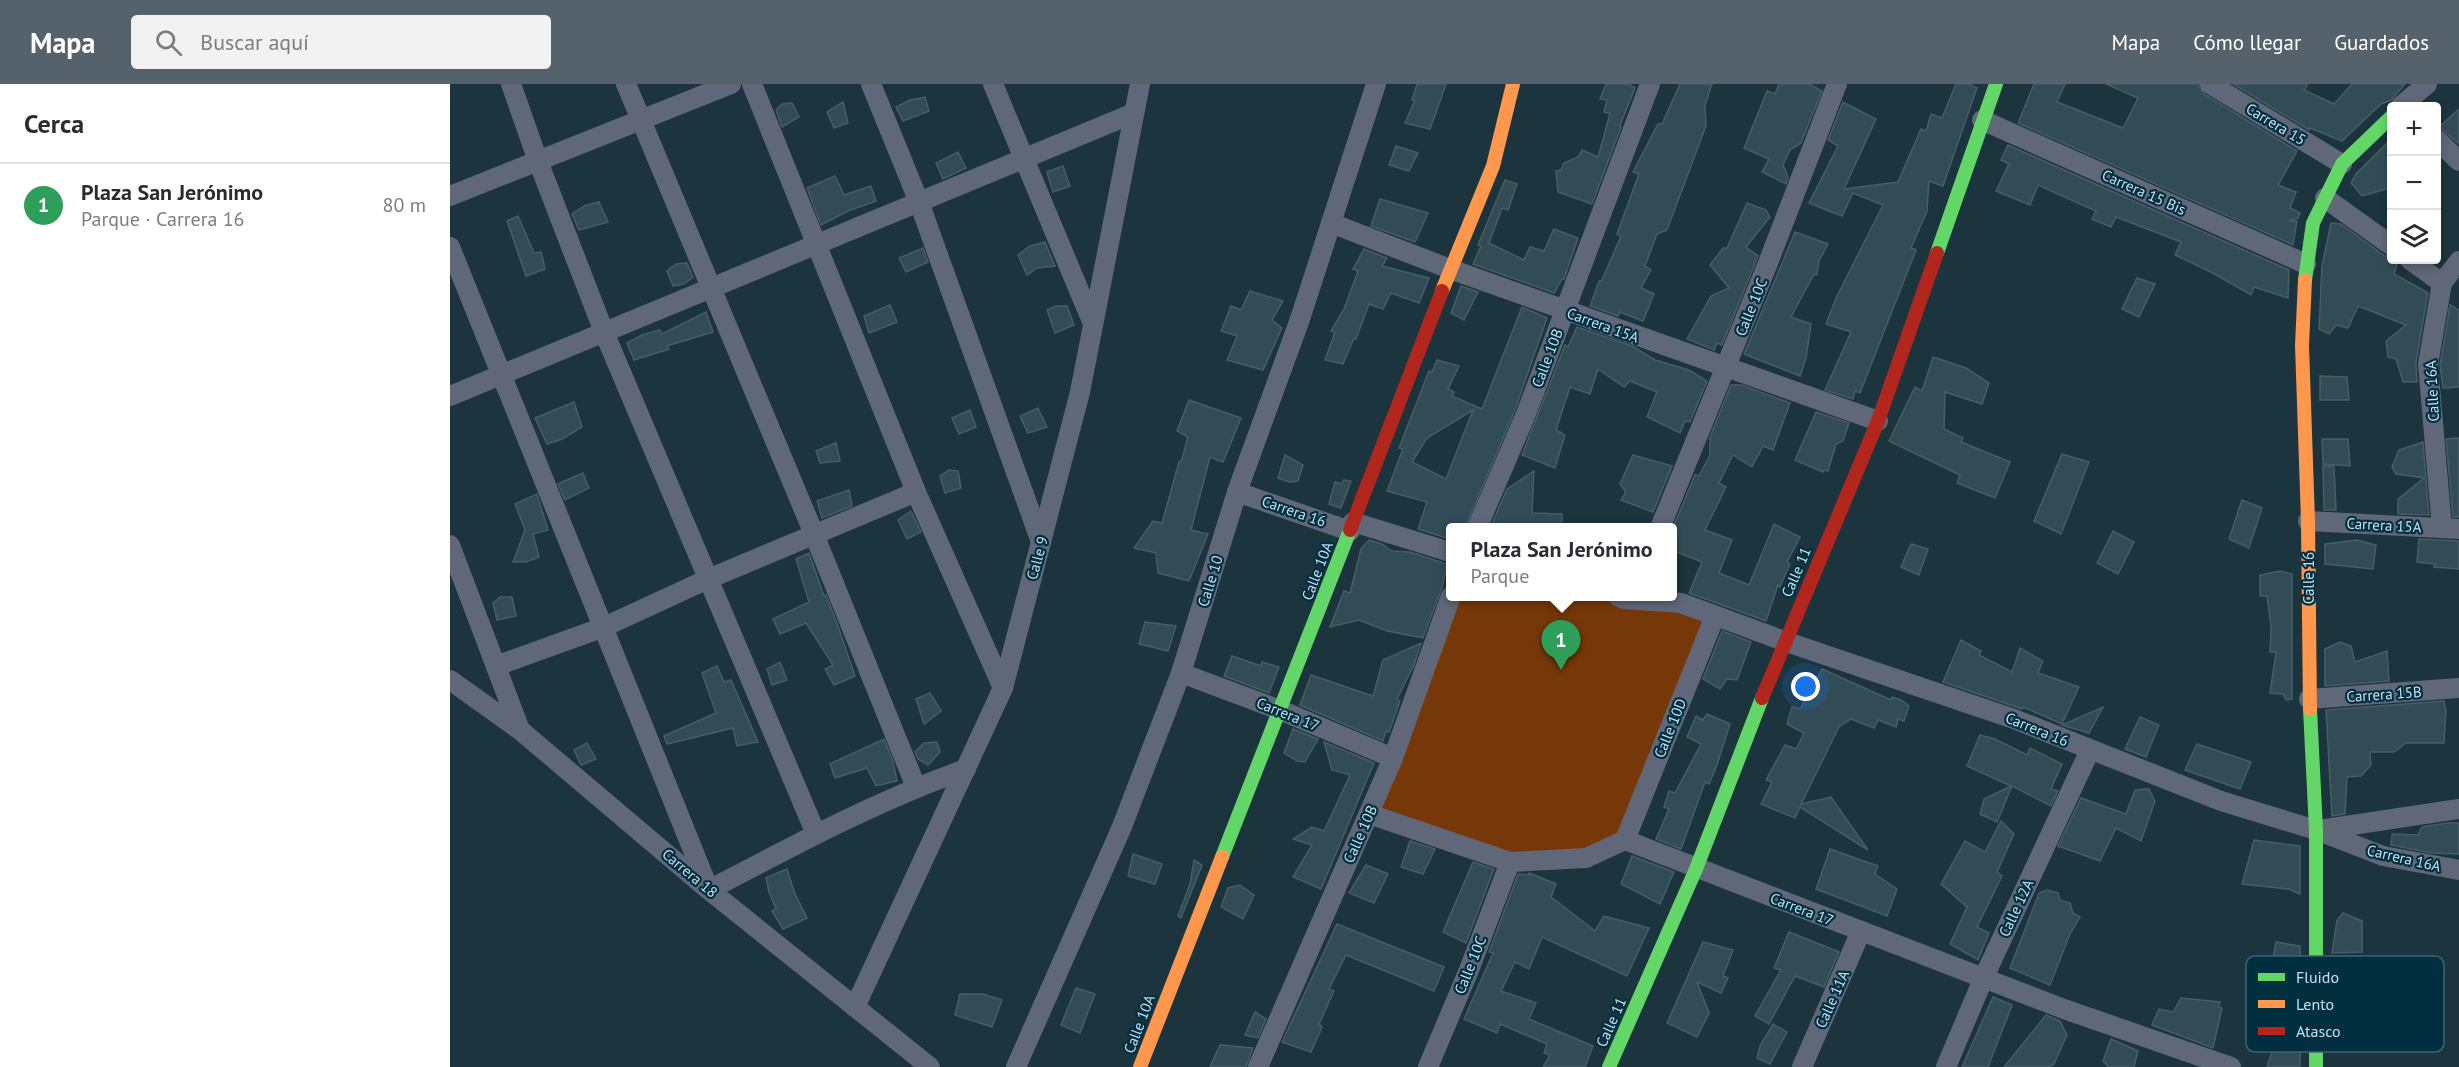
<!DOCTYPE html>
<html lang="es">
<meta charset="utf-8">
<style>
:root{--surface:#fff;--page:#f2f2f3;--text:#2b2b33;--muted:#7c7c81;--line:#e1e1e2;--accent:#55616b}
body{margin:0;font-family:"PT Sans",sans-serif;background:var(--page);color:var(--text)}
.controls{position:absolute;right:18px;top:18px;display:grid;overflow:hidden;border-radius:6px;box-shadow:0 3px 9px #0003}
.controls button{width:54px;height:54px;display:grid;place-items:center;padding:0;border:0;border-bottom:2px solid var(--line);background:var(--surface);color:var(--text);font:30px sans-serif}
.you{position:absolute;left:1356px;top:603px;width:21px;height:21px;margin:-15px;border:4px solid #fff;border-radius:50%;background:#1a73e8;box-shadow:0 0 0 9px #1a73e833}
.badge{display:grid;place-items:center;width:39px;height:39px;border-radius:50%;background:var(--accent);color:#fff;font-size:20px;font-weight:700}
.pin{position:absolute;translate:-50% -50px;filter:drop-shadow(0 2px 3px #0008)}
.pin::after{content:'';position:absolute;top:32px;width:21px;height:18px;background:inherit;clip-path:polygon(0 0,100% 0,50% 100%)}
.popup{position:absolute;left:996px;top:439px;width:231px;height:78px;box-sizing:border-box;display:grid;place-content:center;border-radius:6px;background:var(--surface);filter:drop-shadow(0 2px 4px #0005);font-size:20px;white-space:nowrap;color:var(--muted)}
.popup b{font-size:22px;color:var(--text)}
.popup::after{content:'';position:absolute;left:50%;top:100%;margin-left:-12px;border:12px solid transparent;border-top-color:var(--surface)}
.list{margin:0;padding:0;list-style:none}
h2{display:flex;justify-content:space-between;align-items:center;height:78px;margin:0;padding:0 24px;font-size:26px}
h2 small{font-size:20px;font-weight:400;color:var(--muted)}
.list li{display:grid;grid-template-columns:39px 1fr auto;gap:18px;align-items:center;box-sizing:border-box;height:84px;padding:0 24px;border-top:2px solid var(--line)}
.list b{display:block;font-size:22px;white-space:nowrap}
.list p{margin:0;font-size:20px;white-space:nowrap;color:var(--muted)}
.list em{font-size:20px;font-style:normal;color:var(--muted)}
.icon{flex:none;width:33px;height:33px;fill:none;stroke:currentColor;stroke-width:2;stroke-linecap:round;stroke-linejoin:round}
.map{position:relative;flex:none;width:2009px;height:983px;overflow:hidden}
header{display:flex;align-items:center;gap:36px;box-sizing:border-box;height:84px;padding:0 30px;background:var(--accent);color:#fff}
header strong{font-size:28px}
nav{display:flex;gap:33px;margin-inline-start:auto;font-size:21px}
.search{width:420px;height:54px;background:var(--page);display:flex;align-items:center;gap:15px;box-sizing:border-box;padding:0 21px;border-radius:6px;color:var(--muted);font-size:22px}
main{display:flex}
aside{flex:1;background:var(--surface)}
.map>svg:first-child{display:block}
.green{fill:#763808}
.building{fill:#324c57;stroke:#475d65;stroke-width:1.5;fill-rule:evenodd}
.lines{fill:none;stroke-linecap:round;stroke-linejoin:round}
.street{stroke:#606778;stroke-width:20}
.fast{stroke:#63d668;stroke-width:14}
.slow{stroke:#ff974d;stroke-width:14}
.jam{stroke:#b3261e;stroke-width:14}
.labels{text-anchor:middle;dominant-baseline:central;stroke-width:4.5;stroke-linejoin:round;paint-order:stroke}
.street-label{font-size:15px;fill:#c4e0ed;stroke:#022f40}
.key{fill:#022f40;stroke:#3c6474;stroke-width:1.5}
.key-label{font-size:16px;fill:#c4e0ed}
</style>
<header>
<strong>Mapa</strong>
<div class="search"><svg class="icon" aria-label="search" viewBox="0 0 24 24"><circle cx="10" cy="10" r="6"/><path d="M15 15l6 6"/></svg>Buscar aquí</div>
<nav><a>Mapa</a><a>Cómo llegar</a><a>Guardados</a></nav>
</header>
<main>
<aside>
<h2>Cerca<small></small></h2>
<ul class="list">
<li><span class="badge" style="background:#2e9e5b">1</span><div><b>Plaza San Jerónimo</b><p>Parque · Carrera 16</p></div><em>80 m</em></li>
</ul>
</aside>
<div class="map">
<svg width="2009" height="983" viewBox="0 0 2009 983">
<rect width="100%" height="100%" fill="#1c343d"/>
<!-- green -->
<polygon class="green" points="1004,513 1161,513 1265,534 1175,752 1135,770 1065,776 924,727"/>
<!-- building -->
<g class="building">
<polygon points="967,0 996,0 980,45 955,39 965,16 962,16"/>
<polygon points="1156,0 1179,0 1185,4 1170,41 1171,43 1142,120 1108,108 1106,87 1111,86 1114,79 1128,73 1132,66 1148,73 1160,30 1154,28 1157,16 1150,15"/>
<polygon points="1230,0 1262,0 1255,21 1256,42 1217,146 1207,150 1195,182 1201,186 1191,204 1204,210 1193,237 1170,228 1168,232 1140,222 1149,197 1152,196 1171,152 1167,150 1189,90 1183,88 1208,40 1212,40"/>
<polygon points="1329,0 1359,0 1372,7 1351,59 1340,66 1333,81 1338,93 1336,100 1312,88 1319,75 1294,64 1317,7 1325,10"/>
<polygon points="1506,0 1518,0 1527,4 1493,102 1479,97 1477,127 1461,164 1466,166 1410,309 1405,307 1403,315 1375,306 1401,248 1376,240 1386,214 1433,121 1403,109 1392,132 1359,119 1388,62 1378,56 1393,18 1426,35 1394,105 1448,98 1471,45 1476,47 1481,30 1492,34"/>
<polygon points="1584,0 1615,0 1607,18 1673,44 1688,14 1656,0 1748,0 1754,10 1847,67 1828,101 1846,108 1840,124 1850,129 1848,134 1839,137 1847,137 1843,161 1568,39"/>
<polygon points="1783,0 1858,0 1854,6 1884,20 1902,0 1955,0 1941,16 1931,20 1892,57 1860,44 1859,46"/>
<polygon points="475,13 479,27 453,37 446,23 460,16"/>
<polygon points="393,18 398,39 384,44 377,28"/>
<polygon points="342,19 349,33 332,43 326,26 332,20"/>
<polygon points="2009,25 2009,60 1989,43"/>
<polygon points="1941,55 1941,98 1936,105 1912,112 1901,99 1906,90"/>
<polygon points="1558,61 1839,186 1838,214 1804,203 1801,211 1763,189 1725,171 1731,158 1666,133 1661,143 1642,135 1646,127 1588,101 1580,121 1546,107 1559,80 1551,76"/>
<polygon points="946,62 968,69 959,87 939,81"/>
<polygon points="508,68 516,84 493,95 486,79"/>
<polygon points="613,82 620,102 603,108 597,88"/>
<polygon points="385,92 394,111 421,102 426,117 398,127 371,141 357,104"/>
<polygon points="1055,96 1067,100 1058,126 1052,124 1039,159 1074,176 1080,163 1094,167 1104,145 1128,154 1114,195 1112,195 1104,209 1023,180 1031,162 1028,161"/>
<polygon points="930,115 978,129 965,158 921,142"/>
<polygon points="149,118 158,138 129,146 122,130 134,122"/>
<polygon points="1297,119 1316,126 1320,133 1296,163 1308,172 1272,261 1267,259 1264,266 1237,255 1261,212 1279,204 1260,181 1273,164 1277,164"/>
<polygon points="68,132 84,169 91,168 95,185 76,192 57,137"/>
<polygon points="1881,139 1891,140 1935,172 1948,177 1944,190 1978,209 1966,278 1967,298 1953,298 1946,275 1938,273 1936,257 1956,241 1908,222 1898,244 1886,241 1879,250 1869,245 1872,182"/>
<polygon points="1345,148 1378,160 1369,177 1367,191 1364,190 1341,233 1361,240 1356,274 1350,292 1294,270"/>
<polygon points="595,158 605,182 587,184 577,191 568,171 580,162"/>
<polygon points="473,164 478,178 456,188 449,174"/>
<polygon points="914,165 937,174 932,182 979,194 969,219 941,209 933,225 919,220 906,255 904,254 893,280 875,276 885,248 881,247 894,225 908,187 903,185"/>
<polygon points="237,179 243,193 234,200 223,202 217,187 226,180"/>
<polygon points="1687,194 1705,200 1689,233 1672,225"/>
<polygon points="1011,202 1028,208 1014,236 1001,229"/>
<polygon points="800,207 833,217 822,236 832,244 813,286 777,276 787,252 771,247 781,222 791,226"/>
<polygon points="440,221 447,238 419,249 414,232"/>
<polygon points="2000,221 2009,226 2009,303 1993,304 1990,281"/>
<polygon points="606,222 617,222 624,241 605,249 597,226"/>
<path d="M 1072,223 L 1097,234 L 1065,326 L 1015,444 L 1000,444 L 1000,455 L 968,445 L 977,418 L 937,407 L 953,365 L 949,364 L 979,287 L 982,288 L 987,276 L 1009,282 L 998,305 L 1004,308 L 1002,312 L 1032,325 ZM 1023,326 L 996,395 L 962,378 L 977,354 Z"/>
<polygon points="256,228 263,248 217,262 219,265 184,276 177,259 192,251 210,246 212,250"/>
<polygon points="1127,243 1182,262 1205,276 1239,286 1257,297 1240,338 1235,337 1230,349 1197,333 1207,308 1180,297 1174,303 1148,285 1140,310 1120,303 1106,346 1115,351 1105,384 1072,371 1115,261 1118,263"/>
<polygon points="1483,273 1516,284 1539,299 1532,320 1495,308 1494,345 1513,354 1511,358 1560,378 1545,414 1507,399 1510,391 1439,357 1465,303 1472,307"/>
<polygon points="1870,292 1897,293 1899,316 1870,316"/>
<polygon points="1281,301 1292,301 1340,319 1323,366 1313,362 1302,383 1283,371 1269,399 1276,403 1255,446 1282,456 1269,489 1299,501 1324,440 1350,453 1337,478 1340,480 1330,503 1328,501 1316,537 1239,509 1252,478 1222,466 1222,446 1245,391 1249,392 1260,371 1260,353"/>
<polygon points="739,316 791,334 773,378 760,373 741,446 758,450 739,497 708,489 706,469 684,464 703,437 712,439 729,378 731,378 738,353 727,347"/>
<polygon points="124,318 132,343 112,355 97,360 85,334"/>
<polygon points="588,324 597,343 578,349 570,332"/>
<polygon points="520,326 526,343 509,350 502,334"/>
<polygon points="1366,328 1399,339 1393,357 1386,360 1378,387 1374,386 1373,388 1345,376"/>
<polygon points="2009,354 2009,433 2003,433 1996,355"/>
<polygon points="1872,355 1898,355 1900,382 1873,380"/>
<polygon points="1973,358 1979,431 1948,430 1948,415 1974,394 1946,390 1942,383 1949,366"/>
<polygon points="386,359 390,377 370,379 366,367"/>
<polygon points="1612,370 1639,378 1611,450 1584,437"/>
<polygon points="835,371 853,381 848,397 839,398 828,394"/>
<polygon points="1183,371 1222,382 1203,428 1171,416 1176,408 1170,400"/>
<polygon points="1873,382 1884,382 1886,426 1874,426"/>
<polygon points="499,386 508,387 511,404 495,409 490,392"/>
<polygon points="1084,387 1082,429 1112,430 1112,444 1040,444 1057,405"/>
<polygon points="133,389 139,404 115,416 108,400"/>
<polygon points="894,396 901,397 891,424 879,420 885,398 891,400"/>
<polygon points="399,406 402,422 372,434 367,417"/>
<polygon points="87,410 98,446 83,450 89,473 76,478 63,478 75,446 65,420"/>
<polygon points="1792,416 1812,424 1799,464 1779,455"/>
<polygon points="461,427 471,448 457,455 448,436"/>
<polygon points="1663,447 1684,458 1668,490 1647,479"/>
<polygon points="1969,455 2009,457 2009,485 1984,483 1985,480 1967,478"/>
<polygon points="919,456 932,460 942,467 960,468 997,480 992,504 973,554 937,547 909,536 880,543 894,507 900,509 911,465"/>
<polygon points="1907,456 1926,461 1923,485 1875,480 1875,460"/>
<polygon points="1461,460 1478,465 1469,491 1451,483"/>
<polygon points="359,469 374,512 376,511 387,539 405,592 384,601 375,585 383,581 356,539 330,550 323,535 359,518 346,475"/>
<polygon points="1830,487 1842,490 1842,615 1836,616 1833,610 1820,609 1826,568 1820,568 1821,542 1817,512 1810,512 1810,491"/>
<polygon points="50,513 62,513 66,532 47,536 43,519"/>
<polygon points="695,538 726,542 718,567 689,560"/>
<polygon points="1272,547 1301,558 1287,596 1277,595 1270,605 1253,595"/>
<polygon points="1511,556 1531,567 1529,571 1562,588 1570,564 1593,577 1588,589 1629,603 1612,640 1573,623 1572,625 1493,598"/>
<polygon points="1890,558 1901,562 1905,578 1937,567 1939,597 1875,602 1875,565"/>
<polygon points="971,559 964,581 947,615 950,617 939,648 936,647 933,657 850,621 861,591 923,612 933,576"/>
<polygon points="782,572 811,582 812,578 829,583 819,609 774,592"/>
<polygon points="330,578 337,596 322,601 317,585"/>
<polygon points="267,582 274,598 281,596 308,658 287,662 283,644 217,660 214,652 266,629 252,589"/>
<polygon points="1372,585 1441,616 1442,613 1451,616 1459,622 1454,637 1448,635 1446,643 1428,636 1424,644 1401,635 1389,643 1351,720 1381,713 1418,766 1350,723 1345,734 1311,720 1322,698 1316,696 1335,661 1346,665 1354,649 1337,640 1342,623 1350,625"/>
<polygon points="480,609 491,627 474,640 466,615"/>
<polygon points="1994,617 1996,627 1994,659 1956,659 1944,668 1920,668 1921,681 1911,692 1897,693 1895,730 1882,732 1876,626"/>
<polygon points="1653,623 1639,649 1612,641"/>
<polygon points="1257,630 1280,640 1267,681 1259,700 1255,698 1231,765 1206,755 1219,725 1214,723 1219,707 1225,709 1251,660 1237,653 1246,632 1253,636"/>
<polygon points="1690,633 1709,641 1696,673 1675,665"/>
<polygon points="843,645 868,655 855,678 847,677 834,669"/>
<polygon points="1530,651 1545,655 1577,671 1580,664 1612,680 1601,705 1608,707 1601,722 1562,702 1547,738 1530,730 1534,715 1561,702 1517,682"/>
<polygon points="434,655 443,677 447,697 426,702 417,684 385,694 380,680"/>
<polygon points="487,658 490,668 478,681 468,675 465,668 474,659"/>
<polygon points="874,658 924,679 871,805 843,793 862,761 843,755 862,743 874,747 900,691 882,686"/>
<polygon points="137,659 146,675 131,681 124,666"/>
<polygon points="1747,660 1801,678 1790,705 1735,686"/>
<polygon points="1699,705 1705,717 1691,757 1666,744 1650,777 1608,762 1631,714 1676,730 1685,706"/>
<polygon points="1551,737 1564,750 1547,788 1552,792 1527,843 1539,849 1528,876 1500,860 1517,823 1491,800 1515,757 1535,768"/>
<polygon points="1997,739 2009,739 2009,770 1981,769 1941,761 1942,750 1968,751 1972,743"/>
<polygon points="1804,756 1850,762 1850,810 1839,805 1792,800"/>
<polygon points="960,757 985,765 973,790 951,783"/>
<polygon points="1380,765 1428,782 1425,790 1447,805 1437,832 1366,805"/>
<polygon points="683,770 712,780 705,800 678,792"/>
<polygon points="1182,772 1224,788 1210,820 1171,800"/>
<polygon points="744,776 752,781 731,834 728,832 740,800"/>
<polygon points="1023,778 1044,785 1016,859 993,848"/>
<polygon points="916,781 938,790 924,819 899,809"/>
<polygon points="337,785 345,810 357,834 333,845 322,827 326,825 319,808 316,794"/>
<polygon points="1079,789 1106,800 1101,813 1145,847 1154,832 1199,844 1177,892 1092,853 1079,885 1065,878 1051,907 1086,919 1079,935 1143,962 1135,983 1093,983 1100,971 1094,969 1097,960 1050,940 1047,949 1014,935 1043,869 1039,868 1068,790 1078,791"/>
<polygon points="790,801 804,811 793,835 771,823 778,804"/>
<polygon points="1597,806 1608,809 1610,816 1620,819 1623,829 1630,833 1620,850 1600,901 1560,884 1589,809"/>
<polygon points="1893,829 1912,837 1912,868 1882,869 1887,836"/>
<polygon points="887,840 994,883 984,907 896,871 879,905 884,907 869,940 872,943 861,968 832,958"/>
<polygon points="1339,848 1389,868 1374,903 1345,892 1319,940 1305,932 1331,886 1324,884"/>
<polygon points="1253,858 1283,866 1273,892 1278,894 1271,909 1247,898 1259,929 1247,953 1217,939"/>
<polygon points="1826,858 1850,862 1850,900 1830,900 1830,885 1821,884"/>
<polygon points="1882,877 1916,905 1914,918 1882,922"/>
<polygon points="626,904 645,910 630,949 611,941"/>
<polygon points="510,910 533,910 552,916 542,943 505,931"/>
<polygon points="1543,913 1562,921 1538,983 1512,983"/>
<polygon points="1731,914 1770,918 1769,923 1772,924 1763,964 1702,941 1709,925 1723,928"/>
<polygon points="805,928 816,935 808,954 795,951"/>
<polygon points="1596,931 1610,937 1617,951 1604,980 1599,983 1554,983"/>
<polygon points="1323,940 1337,948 1320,980 1307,974 1310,962"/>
<polygon points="1838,943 1850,946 1850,983 1817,983 1830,944"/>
<polygon points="1661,955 1688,967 1684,983 1659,983 1653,977"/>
<polygon points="770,961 803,964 796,983 760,983"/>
</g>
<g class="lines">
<!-- street -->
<g class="street">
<polyline points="61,0 88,77 154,248 366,750"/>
<polyline points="176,0 364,450 466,703"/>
<polyline points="302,0 466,408 553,604"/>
<polyline points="421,0 469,118 591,458"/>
<polyline points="543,0 643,240"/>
<polyline points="1760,0 1892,80"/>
<polyline points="1951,22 1977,0"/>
<polyline points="1532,36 1856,180"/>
<polyline points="1986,55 2009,77"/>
<polyline points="0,112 281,0"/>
<polyline points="1875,114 1942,162"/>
<polyline points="881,139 1000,185 1428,337"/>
<path d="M 0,163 L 259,806 C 343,762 426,717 516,685"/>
<polyline points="1960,176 1992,199"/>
<polyline points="0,312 684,29"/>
<polyline points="787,408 900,447"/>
<polyline points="1858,437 2009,445"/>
<polyline points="903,438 1000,468"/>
<polyline points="1027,444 1076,330 1200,0"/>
<polyline points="1210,444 1318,179 1387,0"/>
<polyline points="1992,444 1978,280 1992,199 2009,177"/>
<polyline points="0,461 70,646"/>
<polyline points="1168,512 1174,515 1231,519 1334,557 1564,635 1771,717 1866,746 1933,772 2009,786"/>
<polyline points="46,582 154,543 258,495 466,408"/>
<polyline points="731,589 830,626 943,674"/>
<polyline points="0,596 70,646 259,806 480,983"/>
<polyline points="1859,615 2009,604"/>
<polyline points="919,730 1060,778 1136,774 1175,756 1614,925 1781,983"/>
<polyline points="1869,746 2009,725"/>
<polyline points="1175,756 1265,532"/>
<polyline points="405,923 553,604 630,308 690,0"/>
<polyline points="566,983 671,745 731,589 787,408 850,235 926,0"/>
<polyline points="808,983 943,674 1001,512"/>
<polyline points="978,983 1019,886 1060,778"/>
<polyline points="1352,983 1411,847"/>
<polyline points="1496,983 1534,893 1640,666"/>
</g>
<!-- fast -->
<g class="fast">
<polyline points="1487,169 1546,0"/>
<polyline points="1855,196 1863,139 1892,80 1942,32"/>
<polyline points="1860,625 1866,746 1866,983"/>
<polyline points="772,773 900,446"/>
<polyline points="1159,983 1246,785 1312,614"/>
</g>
<!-- slow -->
<g class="slow">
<polyline points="1855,196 1852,261 1858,437 1860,625"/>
<polyline points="992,207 1043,82 1063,0"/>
<polyline points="690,983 772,773"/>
</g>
<!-- jam -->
<g class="jam">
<polyline points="900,446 992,207"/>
<polyline points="1312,614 1428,337 1487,169"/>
</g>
</g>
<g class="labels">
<!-- street labels -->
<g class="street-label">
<text transform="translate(1826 40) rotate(31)">Carrera 15</text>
<text transform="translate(1694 108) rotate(24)">Carrera 15 Bis</text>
<text transform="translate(1301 223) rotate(-68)">Calle 10C</text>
<text transform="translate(1153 241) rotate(20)">Carrera 15A</text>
<text transform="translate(1097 274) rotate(-69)">Calle 10B</text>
<text transform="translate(1982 307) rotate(-93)">Calle 16A</text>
<text transform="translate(844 427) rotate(19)">Carrera 16</text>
<text transform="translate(1934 441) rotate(3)">Carrera 15A</text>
<text transform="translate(587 474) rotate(-75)">Calle 9</text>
<text transform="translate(867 487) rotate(-69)">Calle 10A</text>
<text transform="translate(1346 488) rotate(-67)">Calle 11</text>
<text transform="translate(1858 494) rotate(-90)">Calle 16</text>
<text transform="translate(760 497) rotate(-73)">Calle 10</text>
<text transform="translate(1934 610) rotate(-4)">Carrera 15B</text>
<text transform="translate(838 630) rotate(22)">Carrera 17</text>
<text transform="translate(1220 644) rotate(-68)">Calle 10D</text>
<text transform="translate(1587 645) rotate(22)">Carrera 16</text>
<text transform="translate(910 750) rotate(-66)">Calle 10B</text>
<text transform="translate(1954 774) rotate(13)">Carrera 16A</text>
<text transform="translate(240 789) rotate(40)">Carrera 18</text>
<text transform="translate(1566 824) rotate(-65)">Calle 12A</text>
<text transform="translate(1352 825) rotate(21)">Carrera 17</text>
<text transform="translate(1020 881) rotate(-68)">Calle 10C</text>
<text transform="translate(1382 915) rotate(-66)">Calle 11A</text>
<text transform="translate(1161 938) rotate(-66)">Calle 11</text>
<text transform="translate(689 940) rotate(-69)">Calle 10A</text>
</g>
</g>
<!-- legend -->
<rect x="1796" y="872" width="198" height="96" rx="9" class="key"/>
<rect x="1808" y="889" width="27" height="8" fill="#63d668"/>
<rect x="1808" y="916" width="27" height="8" fill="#ff974d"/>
<rect x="1808" y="943" width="27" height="8" fill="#b3261e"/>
<g class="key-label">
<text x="1846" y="899">Fluido</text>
<text x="1846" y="926">Lento</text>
<text x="1846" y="953">Atasco</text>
</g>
</svg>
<div class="controls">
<button>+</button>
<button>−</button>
<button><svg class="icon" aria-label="layers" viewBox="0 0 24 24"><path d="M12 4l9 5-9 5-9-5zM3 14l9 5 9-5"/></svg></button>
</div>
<div class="you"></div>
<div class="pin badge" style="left:1111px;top:586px;background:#2e9e5b">1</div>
<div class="popup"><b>Plaza San Jerónimo</b>Parque</div>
</div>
</main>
